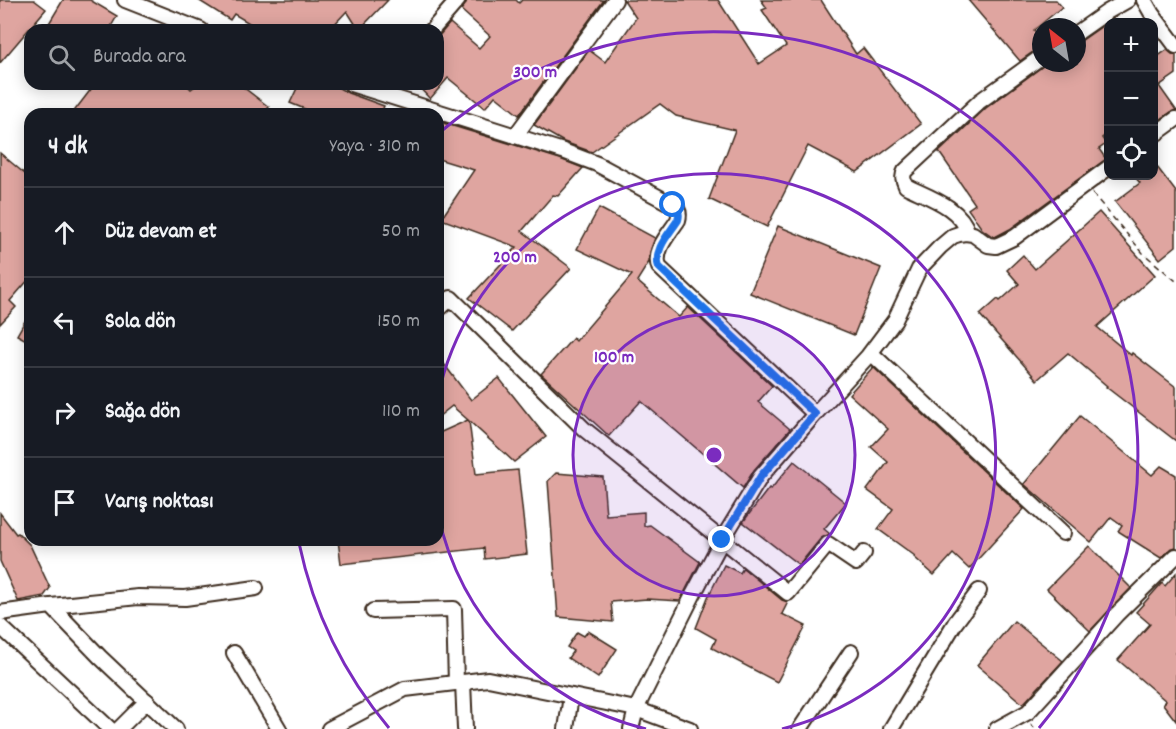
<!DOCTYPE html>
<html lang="tr">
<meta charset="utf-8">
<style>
:root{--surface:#171b24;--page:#242831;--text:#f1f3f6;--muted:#9ea1a6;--line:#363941}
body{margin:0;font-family:Dekko,sans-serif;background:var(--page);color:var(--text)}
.controls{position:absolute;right:18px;top:18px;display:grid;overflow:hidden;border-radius:12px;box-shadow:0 3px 15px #0003}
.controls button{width:54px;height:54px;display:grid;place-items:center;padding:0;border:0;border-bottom:2px solid var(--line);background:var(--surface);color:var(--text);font:30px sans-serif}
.compass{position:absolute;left:1032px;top:18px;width:54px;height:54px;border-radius:50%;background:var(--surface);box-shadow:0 3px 15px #0003;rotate:329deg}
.stop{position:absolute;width:18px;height:18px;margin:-14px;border:4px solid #1a73e8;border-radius:50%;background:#fff}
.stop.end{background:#1a73e8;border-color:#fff;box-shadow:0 2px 6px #0008}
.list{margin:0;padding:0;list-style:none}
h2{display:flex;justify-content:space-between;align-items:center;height:78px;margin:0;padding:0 24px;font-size:26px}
h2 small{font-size:20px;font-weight:400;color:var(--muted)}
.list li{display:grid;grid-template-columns:39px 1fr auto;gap:18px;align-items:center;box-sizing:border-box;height:90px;padding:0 24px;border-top:2px solid var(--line)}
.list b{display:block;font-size:22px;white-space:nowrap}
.list em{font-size:20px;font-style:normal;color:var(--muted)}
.icon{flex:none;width:33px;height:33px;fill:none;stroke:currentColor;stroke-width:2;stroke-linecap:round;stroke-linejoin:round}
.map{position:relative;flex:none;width:1176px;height:729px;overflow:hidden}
.search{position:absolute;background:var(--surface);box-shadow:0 3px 15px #0003;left:24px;top:24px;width:420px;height:66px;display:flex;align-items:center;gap:15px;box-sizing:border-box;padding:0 21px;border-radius:18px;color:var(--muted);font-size:22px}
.panel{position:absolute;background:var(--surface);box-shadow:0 3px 15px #0003;left:24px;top:108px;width:420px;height:438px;border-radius:18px}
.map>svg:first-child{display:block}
.building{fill:#dfa5a0;stroke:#3b2a1e;stroke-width:1.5}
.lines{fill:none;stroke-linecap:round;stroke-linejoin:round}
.minor-casing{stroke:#3b2a1e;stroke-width:18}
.path{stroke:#3b2a1e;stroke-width:1.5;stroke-dasharray:6 4.5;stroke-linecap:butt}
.minor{stroke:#fff;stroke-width:14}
.route{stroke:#1a73e8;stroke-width:8}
.ring{fill:none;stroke:#7b2cbf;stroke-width:3}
.centre{fill:#7b2cbf;stroke:#fff;stroke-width:3}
.ring-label{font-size:18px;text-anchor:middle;font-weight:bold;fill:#7b2cbf;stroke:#fff;stroke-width:4.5;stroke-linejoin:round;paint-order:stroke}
</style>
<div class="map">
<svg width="1176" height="729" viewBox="0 0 1176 729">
<rect width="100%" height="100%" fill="#fff"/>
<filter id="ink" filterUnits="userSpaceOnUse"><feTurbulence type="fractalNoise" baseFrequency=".0167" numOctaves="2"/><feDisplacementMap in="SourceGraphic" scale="12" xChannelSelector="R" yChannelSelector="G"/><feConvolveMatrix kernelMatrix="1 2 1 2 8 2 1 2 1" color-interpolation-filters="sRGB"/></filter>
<g filter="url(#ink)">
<!-- building -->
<g class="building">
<polygon points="0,0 34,0 46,9 0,63"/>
<polygon points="63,0 90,0 117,16 109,30 45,30"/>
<polygon points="198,0 388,0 359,30 347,11 329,30 261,30 234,14 230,20"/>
<polygon points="467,0 516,0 519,3 522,0 604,0 519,115 495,96 485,108 448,78 430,99 416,84 438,84 438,37 450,23 479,48 490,36 461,10 465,5"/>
<polygon points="624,0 718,0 759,64 786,46 762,10 767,8 761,0 821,0 856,54 863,48 921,124 857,172 808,146 767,227 709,199 735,130 676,116 660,104 592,152 564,142 534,125 589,50 605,62 636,18"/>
<polygon points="968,0 1056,0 1062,7 1034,30 1041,38 1041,48 1036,50 1020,61"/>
<polygon points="1108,22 1108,133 1102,138 1106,144 1099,149 1106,159 1010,229 995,237 992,236 982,229 968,209 975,204 939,152 986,108 1047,63 1077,63 1077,42 1082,40"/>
<polygon points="1167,50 1172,54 1176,55 1176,74 1159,86 1176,110 1171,112 1154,124 1154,59"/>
<polygon points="95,84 186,84 191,89 198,84 239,84 269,107 263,114 72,114"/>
<polygon points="299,84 332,84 348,93 384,106 381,114 317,114 290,103"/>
<polygon points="440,122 560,159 583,168 558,196 553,195 522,231 571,268 512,331 469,298 517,247 441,219 474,170 438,159 438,129"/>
<polygon points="0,153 25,174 30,168 30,278 10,301 16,307 0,324"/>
<polygon points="1154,163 1176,192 1176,246 1160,259 1115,202 1140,183 1134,176 1154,176"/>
<polygon points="599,208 655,238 650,252 649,262 637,281 679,317 688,307 772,386 758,402 790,429 754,470 743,488 641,401 609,436 541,374 573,338 576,341 632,275 577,249"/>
<polygon points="1099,212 1155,275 1097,327 1131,355 1132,353 1176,387 1176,441 1106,387 1107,386 1068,353 1037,380 980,315 998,299 1000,301 1019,284 1007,270 1023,255 1035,269"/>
<polygon points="778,226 881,268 854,335 750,293"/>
<polygon points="30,312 30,342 17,335"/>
<polygon points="438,356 471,400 499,378 546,437 514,462 469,421 476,474 518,470 527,554 485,559 484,548 341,564 338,540 438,540 438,503 439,503 438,459 442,459 439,433 468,420 452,406 438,417"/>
<polygon points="873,367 1024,509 969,569 953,554 934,575 914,557 915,556 878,529 893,509 867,490 888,462 871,447 888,429 849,394"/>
<polygon points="1080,416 1152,475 1161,466 1176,475 1176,547 1170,549 1161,558 1118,531 1122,525 1111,517 1091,542 1024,484"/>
<polygon points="794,461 846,503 824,529 830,534 821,538 799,565 743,522 769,488 771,489"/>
<polygon points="556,473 603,477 606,515 644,512 644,526 650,525 700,562 680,601 647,599 611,602 613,622 558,617 548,481"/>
<polygon points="0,513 16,534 18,533 30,545 50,588 44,596 18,601 0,561"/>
<polygon points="1089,546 1131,588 1090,631 1047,589"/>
<polygon points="724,565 740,573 743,568 782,600 788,602 782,614 806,626 777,682 712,648 716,639 696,628 708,597"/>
<polygon points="1176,573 1176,721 1163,704 1166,701 1118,660 1150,624 1136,612 1162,583 1165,586"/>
<polygon points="1014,621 1063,661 1023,704 977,665"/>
<polygon points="588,631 617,649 598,678 568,658 573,651 567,647 577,632 584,636"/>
</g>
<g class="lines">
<defs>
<g id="minor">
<polyline points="125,0 201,30"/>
<polyline points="1144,0 1152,14 1176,46"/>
<polyline points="432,30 458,0"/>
<polyline points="1077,33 1107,12 1128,0"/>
<path d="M 351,84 L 563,151 L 597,164 L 673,205 C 679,209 680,213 678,220 C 669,234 653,250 659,267 L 815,414"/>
<polyline points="1154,135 1176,119"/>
<polyline points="515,136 615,0"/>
<path d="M 968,233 C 961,207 928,197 906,186 C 903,180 902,176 905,171 L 980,101 L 1041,57"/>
<polyline points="438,310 451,298 584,429 788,593 828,544 856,563 864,553"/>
<polyline points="871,353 1063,533"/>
<polyline points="51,606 138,597 185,598 256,588"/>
<polyline points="373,611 454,609 456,683"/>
<polyline points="0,613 51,606 100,657 176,729"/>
<polyline points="0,626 110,729"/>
<polyline points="234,653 279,729"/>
<polyline points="463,682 465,729"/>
<polyline points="119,729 147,701"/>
<polyline points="329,729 405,689 488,679 636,709 690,729"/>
<polyline points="566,729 571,696"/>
<polyline points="631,729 636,709 694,593 722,540 761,476 815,414 868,356 895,320 919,269 940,247 953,236 959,234 965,233 973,234 988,245 996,246 1015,237 1108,168"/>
<polyline points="800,729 851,652"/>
<polyline points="891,729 955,623 979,591"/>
<polyline points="997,729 1028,712 1117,614 1176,556"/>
</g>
</defs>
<!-- minor casing -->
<use href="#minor" class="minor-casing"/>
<!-- path -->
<g class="path">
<polyline points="1092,193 1143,253 1176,281"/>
<polyline points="1030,724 1036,729"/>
</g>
<!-- minor -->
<use href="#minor" class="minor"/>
</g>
</g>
<g class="lines" filter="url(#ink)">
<!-- route -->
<path class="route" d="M 673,205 C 679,209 680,213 678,220 C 669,234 653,250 659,267 L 815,414 L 761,476 L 722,540"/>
</g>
<!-- distance rings -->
<circle cx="714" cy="455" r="141" fill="#7b2cbf" fill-opacity=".12"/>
<g class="ring">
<circle cx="714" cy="455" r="141"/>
<path d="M646 729A282 282 0 0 1 438 514M438 396A282 282 0 1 1 782 729"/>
<path d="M389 728A424 424 0 0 1 299 543M439 133A424 424 0 0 1 1039 728"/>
</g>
<circle cx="714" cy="455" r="9" class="centre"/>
<g class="ring-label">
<text x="535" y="77">300 m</text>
<text x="515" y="262">200 m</text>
<text x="614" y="362">100 m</text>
</g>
</svg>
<div class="controls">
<button>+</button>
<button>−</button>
<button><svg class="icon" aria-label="locate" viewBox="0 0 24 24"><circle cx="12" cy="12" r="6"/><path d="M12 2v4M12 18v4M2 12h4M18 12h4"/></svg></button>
</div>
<svg class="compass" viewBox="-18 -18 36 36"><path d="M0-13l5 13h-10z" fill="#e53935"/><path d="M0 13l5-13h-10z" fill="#9ea1a6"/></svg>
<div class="stop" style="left:673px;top:205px"></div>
<div class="stop end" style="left:722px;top:540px"></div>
<div class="search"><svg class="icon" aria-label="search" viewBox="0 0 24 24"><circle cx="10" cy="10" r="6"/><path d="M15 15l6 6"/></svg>Burada ara</div>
<section class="panel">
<h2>4 dk<small>Yaya · 310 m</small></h2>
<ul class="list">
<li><svg class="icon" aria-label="ahead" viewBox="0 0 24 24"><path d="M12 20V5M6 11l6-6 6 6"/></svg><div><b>Düz devam et</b></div><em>50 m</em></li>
<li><svg class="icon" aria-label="left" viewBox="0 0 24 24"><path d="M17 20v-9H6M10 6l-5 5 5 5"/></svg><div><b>Sola dön</b></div><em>150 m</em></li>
<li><svg class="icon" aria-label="right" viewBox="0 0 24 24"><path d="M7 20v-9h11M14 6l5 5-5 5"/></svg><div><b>Sağa dön</b></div><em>110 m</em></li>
<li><svg class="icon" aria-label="arrive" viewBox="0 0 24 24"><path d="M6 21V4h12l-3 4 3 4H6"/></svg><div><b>Varış noktası</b></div></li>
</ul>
</section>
</div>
